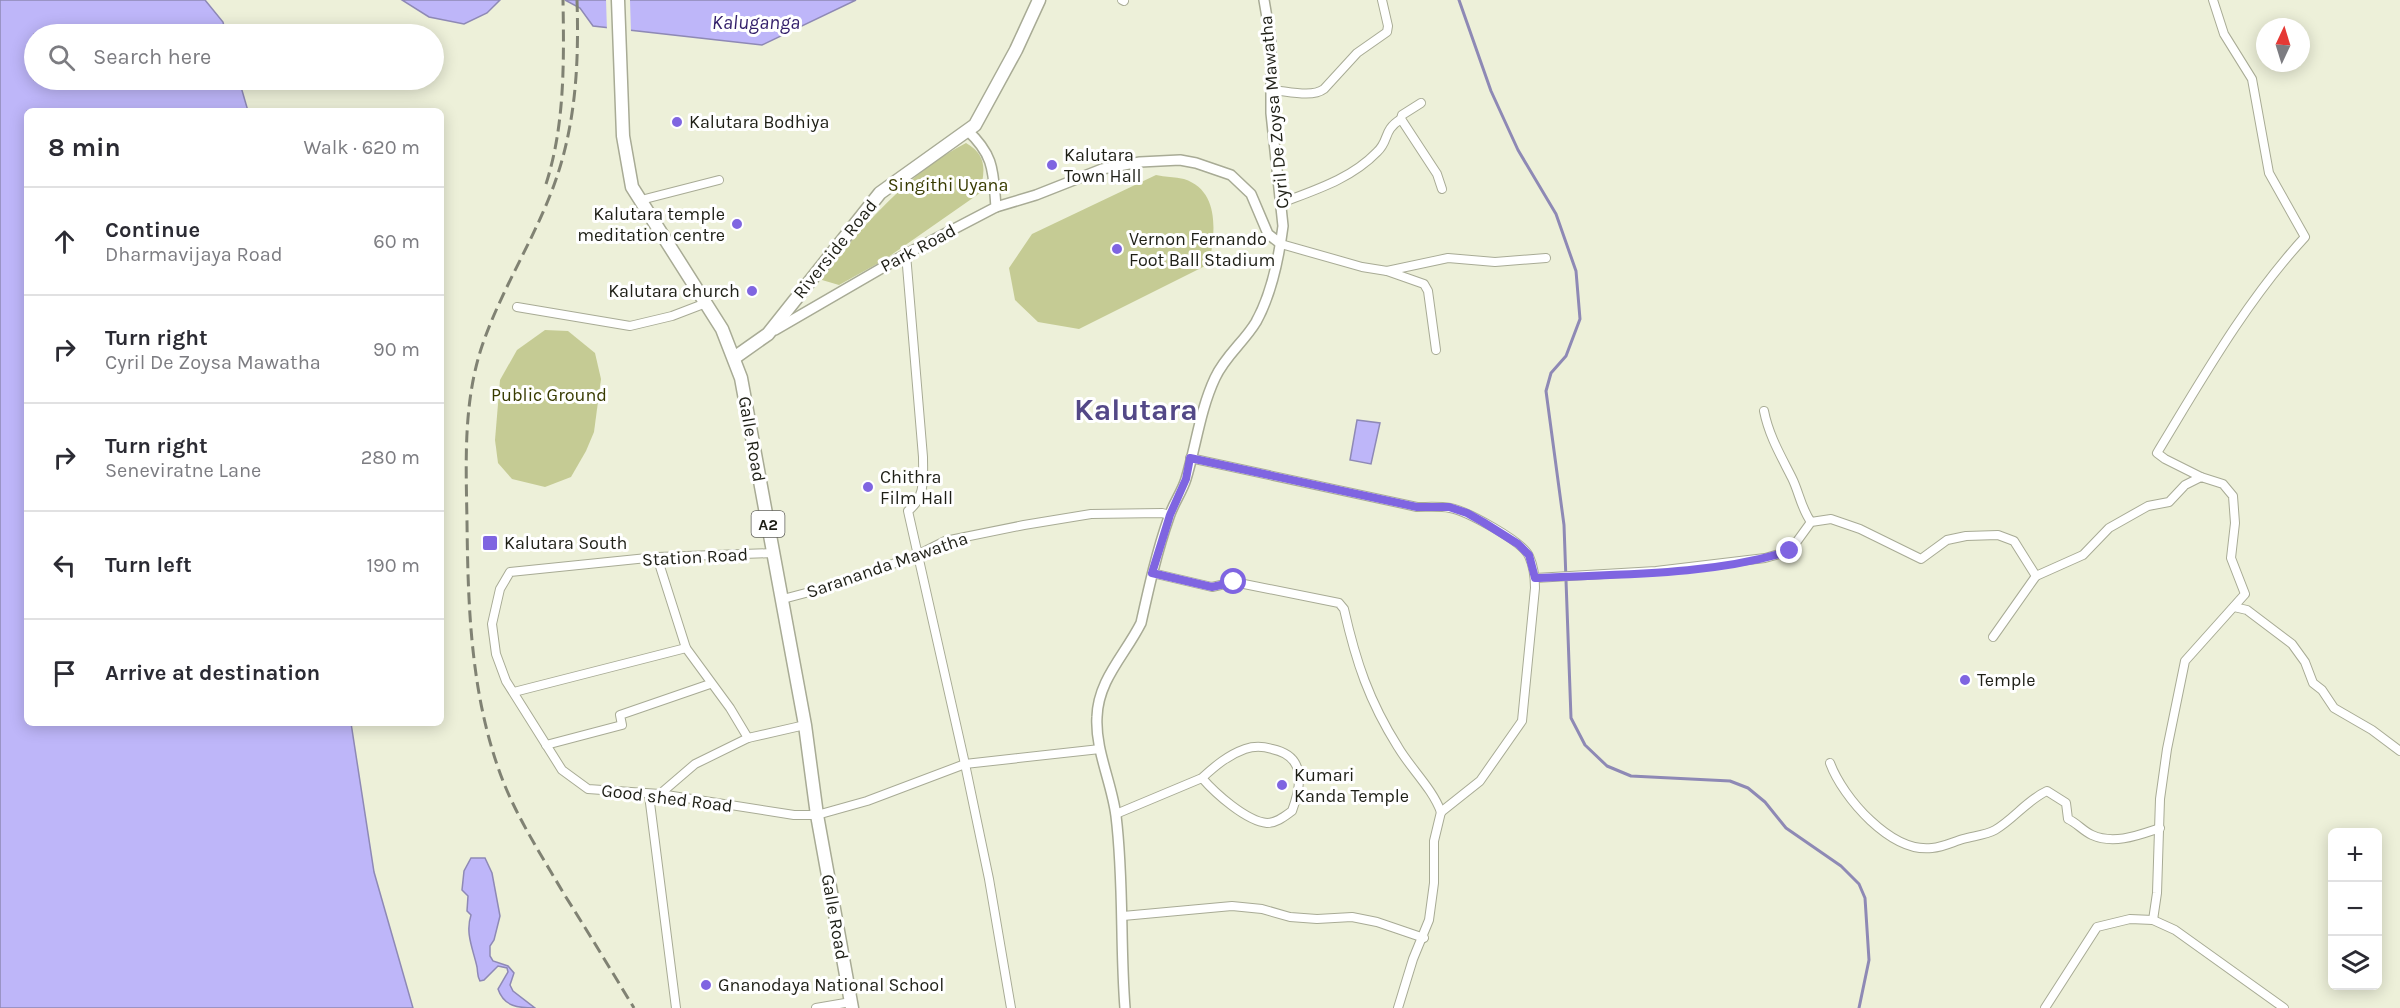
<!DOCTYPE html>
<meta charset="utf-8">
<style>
:root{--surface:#fff;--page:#f7f7f7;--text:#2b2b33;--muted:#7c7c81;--line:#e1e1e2}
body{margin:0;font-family:Karla,sans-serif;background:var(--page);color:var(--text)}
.controls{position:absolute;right:18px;bottom:18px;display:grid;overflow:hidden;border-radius:9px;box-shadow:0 3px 15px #0003}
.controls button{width:54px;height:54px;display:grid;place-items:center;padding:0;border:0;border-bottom:2px solid var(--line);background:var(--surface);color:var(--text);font:30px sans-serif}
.compass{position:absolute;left:2256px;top:18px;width:54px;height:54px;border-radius:50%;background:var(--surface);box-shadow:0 3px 15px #0003;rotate:4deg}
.stop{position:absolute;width:18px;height:18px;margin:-14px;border:4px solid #7f65e1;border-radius:50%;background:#fff}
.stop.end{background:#7f65e1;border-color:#fff;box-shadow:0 2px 6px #0008}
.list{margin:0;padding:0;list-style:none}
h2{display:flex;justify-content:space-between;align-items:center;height:78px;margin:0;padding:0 24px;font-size:26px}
h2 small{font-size:20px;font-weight:400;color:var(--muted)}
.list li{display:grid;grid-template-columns:39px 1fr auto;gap:18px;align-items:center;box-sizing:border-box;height:108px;padding:0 24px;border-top:2px solid var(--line)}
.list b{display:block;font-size:22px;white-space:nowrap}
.list p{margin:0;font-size:20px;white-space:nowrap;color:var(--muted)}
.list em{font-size:20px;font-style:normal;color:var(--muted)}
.icon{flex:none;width:33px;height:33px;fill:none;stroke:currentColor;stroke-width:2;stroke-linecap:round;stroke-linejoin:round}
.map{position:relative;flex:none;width:2400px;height:1008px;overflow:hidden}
.search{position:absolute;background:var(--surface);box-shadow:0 3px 15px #0003;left:24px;top:24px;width:420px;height:66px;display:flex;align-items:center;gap:15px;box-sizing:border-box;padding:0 21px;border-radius:33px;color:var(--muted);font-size:22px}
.panel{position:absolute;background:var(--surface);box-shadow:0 3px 15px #0003;left:24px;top:108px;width:420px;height:618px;border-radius:9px}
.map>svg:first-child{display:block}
.green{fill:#c5cb94}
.water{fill:#beb6f9;stroke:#8e89b5;stroke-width:1.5}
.pier{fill:#edf0d9}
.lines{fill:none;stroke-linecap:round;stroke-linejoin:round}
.stream{stroke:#8e89b5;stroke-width:3}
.minor-casing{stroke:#a8ab95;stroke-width:10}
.tertiary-casing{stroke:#a8ab95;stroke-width:12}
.primary-casing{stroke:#a8ab95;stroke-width:15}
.trunk-casing{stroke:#a8ab95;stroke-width:15}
.minor{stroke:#fff;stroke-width:8}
.tertiary{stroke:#fff;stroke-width:9}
.primary{stroke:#fff;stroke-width:12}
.trunk{stroke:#fff;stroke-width:12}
.rail{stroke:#808273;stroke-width:3;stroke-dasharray:12 6;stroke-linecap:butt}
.route{stroke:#7f65e1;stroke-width:8}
.poi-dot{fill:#7f65e1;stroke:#fff;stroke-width:2}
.labels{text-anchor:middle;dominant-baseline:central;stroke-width:6;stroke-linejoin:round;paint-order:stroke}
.shield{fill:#fff;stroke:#62625c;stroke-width:1.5}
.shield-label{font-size:16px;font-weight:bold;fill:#1e1f16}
.street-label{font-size:18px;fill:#1e1f16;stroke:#fff}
.poi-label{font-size:18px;fill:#1e1f16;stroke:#fff;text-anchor:start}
.park-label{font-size:18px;fill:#383b01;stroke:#fff}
.water-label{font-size:20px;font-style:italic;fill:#321e6a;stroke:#fff}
.town-label{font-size:30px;font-weight:bold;fill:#534887;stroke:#fff}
</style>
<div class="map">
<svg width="2400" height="1008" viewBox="0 0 2400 1008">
<rect width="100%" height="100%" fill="#edf0d9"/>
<!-- green -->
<g class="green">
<path d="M 966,143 C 989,156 984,173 980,193 L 884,260 L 839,285 L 822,280 C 826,258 835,261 848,245 C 883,205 919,167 966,143 Z"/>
<path d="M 1156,175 C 1165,177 1175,177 1184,179 C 1221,191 1215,235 1209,264 L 1079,329 L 1038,322 L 1015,300 L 1009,268 L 1032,234 Z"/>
<polygon points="545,330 568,331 595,353 601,379 594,432 586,451 571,477 545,487 512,479 498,463 495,440 500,380 517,350"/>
</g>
<!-- water -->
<g class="water">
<polygon points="0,0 205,0 223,22 226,34 34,34 34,80 239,80 248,111 27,111 27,723 351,723 374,872 413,1008 0,1008"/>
<polygon points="402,0 500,0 487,13 464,24 429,17"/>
<polygon points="565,0 856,0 762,45 593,26 580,8"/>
<polygon points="1357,420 1380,423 1371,464 1350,460"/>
<path d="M 471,858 L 485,858 L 492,873 L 500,916 L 494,940 L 490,946 L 490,956 L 493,961 L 508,966 L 514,973 L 510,985 L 513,991 L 535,1008 C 519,1008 504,1007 498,989 L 508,972 L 507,968 L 498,966 L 484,980 L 480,981 C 477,976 478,973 477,967 C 473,949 465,933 471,915 L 467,911 L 468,896 L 462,890 L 464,871 Z"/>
</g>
<!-- pier -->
<polygon class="pier" points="606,0 630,0 631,33 607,31"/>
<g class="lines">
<!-- stream -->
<polyline class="stream" points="1459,0 1491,91 1518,150 1556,214 1576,271 1580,319 1566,356 1551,373 1546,391 1564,525 1571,718 1585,745 1607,766 1631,776 1730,781 1748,788 1765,802 1786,828 1841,866 1859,884 1865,898 1869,960 1859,1008"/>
<defs>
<g id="minor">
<polyline points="1122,0 1124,1"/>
<path d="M 1272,90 C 1287,91 1312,98 1324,89 L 1357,53 L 1387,32 L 1388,26 L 1382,0"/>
<polyline points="1421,103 1402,115 1401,119 1437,174 1442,189"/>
<polyline points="641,200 719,180"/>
<path d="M 1281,203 C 1315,190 1351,179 1377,152 C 1390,140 1382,131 1401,119"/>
<polyline points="1281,244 1362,267 1387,271 1448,258 1495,262 1546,258"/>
<path d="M 906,254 L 923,457 C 923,478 926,497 908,511 L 965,764 L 989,879 L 1011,1008"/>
<polyline points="1387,271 1424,284 1428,291 1436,350"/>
<polyline points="517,307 630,326 672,316 706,303"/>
<path d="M 1764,411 C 1769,436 1781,456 1792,478 C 1799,492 1801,508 1811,522"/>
<path d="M 1190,458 L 1417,507 C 1428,507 1440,506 1450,508 C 1467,511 1522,541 1529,556 C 1533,565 1535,578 1535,588 L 1522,721 L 1480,781 L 1441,812"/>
<path d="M 2201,477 L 2165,459 L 2157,453 C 2202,379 2246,301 2305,237 L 2269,173 L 2252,79 L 2224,34 L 2213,0"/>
<polyline points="773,553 657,557 510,572 500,589 492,624 496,654 506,681 562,770 588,789 660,794 794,815 817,815 867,801 965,764 1100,749"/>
<polyline points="657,557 686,648 730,708 748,738"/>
<path d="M 1152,573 L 1212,587 L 1234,582 L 1339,603 L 1344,609 C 1356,662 1369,701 1398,747 C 1411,769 1432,788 1441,812"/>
<polyline points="1535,578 1656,571 1765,558 1790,551 1811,522 1831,519 1860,529 1921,559 1947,540 1966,536 1998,535 2014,541 2036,576 2083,555 2109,528 2148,506 2169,502 2185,485 2201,477 2223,484 2233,496 2235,523 2231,558 2245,594 2185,661 2167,749 2160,799 2157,893 2153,920"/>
<polyline points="783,599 836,585 917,555 945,541 1024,525 1091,514 1162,513 1170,515"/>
<polyline points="2234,607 2247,610 2292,644 2305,662 2313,683 2322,690 2334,708 2372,730 2400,751"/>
<polyline points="1993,637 2036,576"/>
<polyline points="514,692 686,648"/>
<polyline points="546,745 622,725 620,715 710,684"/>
<path d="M 1830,763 C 1843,798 1891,853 1932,848 C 1943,847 1953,842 1963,839 C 1973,836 1986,835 1995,830 C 2014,819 2027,800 2047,791 L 2066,803 L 2068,819 C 2077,823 2083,831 2092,835 C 2114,845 2139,835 2160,828"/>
<polyline points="660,794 695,764 748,738 805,725"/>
<polyline points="649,795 676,1008"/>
<path d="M 1116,814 L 1202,778 C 1215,793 1246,821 1267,823 C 1277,823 1285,816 1292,811 C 1302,784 1306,756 1272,749 C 1262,746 1254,746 1245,749 C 1228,755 1215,766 1202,778"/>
<polyline points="1123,916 1232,906 1262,909 1290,917 1317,919 1352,917 1377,922 1424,938"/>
<polyline points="816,1008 851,1002"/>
<polyline points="1398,1008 1413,959 1429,920 1434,883 1434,841 1441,812"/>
<polyline points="2045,1008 2097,927 2130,919 2153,920 2175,930 2284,1008"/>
</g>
<g id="tertiary">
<polyline points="996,207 1036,195 1102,169 1140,162 1180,160 1196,163 1231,175 1251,194 1268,234 1281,244"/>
<path d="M 775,330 L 906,254 L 996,207 C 993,172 995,156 967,130"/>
<path d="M 1125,1008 C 1120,944 1124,880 1116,816 C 1112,783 1095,750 1097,717 C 1098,680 1125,655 1141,623 C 1149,587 1157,551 1169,517 C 1173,504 1182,492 1186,479 C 1196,446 1200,410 1215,378 C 1225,356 1244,342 1256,322 C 1271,295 1279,257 1283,226 L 1271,113 L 1271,41 L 1264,0"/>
</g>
<polyline id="primary" points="734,358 768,334 880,193 975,125 1016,50 1039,0"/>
<polyline id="trunk" points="618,0 623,136 632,187 722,329 741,378 805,725 817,815 852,1008"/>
</defs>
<!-- minor casing -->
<use href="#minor" class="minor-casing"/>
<!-- tertiary casing -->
<use href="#tertiary" class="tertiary-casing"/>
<!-- primary casing -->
<use href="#primary" class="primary-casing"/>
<!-- trunk casing -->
<use href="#trunk" class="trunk-casing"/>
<!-- minor -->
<use href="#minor" class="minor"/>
<!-- tertiary -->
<use href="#tertiary" class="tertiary"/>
<!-- primary -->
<use href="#primary" class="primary"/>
<!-- trunk -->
<use href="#trunk" class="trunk"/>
<!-- rail -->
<g class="rail">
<path d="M 577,0 C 579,63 576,125 554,185 C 534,240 501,290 482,346 C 463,403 466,463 467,522 C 468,611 471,702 505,786 C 521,824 543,858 564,894 C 588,932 611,970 634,1008"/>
<path d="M 546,184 C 565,125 564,61 563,0"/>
</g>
</g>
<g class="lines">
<!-- route -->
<path class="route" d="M 1234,582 L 1212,587 L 1152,573 L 1170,515 L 1186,479 L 1190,458 L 1417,507 L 1449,507 L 1467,513 L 1483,522 L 1518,544 L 1529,555 L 1535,578 C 1618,574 1709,576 1790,551"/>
</g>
<!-- markers -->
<g class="poi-dot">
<circle cx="677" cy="122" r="6"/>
<circle cx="1052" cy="165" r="6"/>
<circle cx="737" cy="224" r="6"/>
<circle cx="1117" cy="249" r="6"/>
<circle cx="752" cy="291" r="6"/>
<circle cx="868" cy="487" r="6"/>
<rect x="482" y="535" width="16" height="16" rx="3"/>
<circle cx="1965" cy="680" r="6"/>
<circle cx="1282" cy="785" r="6"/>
<circle cx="706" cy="985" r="6"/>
</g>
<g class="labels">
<!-- shield labels -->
<rect class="shield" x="751.5" y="511" width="33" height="26" rx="4.5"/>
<g class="shield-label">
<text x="768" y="524">A2</text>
</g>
<!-- street labels -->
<g class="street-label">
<text transform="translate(1274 112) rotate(-95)">Cyril De Zoysa Mawatha</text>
<text transform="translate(918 248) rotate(-28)">Park Road</text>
<text transform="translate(835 249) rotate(-51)">Riverside Road</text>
<text transform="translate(752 439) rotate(80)">Galle Road</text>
<text transform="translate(695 557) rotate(-3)">Station Road</text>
<text transform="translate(887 565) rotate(-19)">Sarananda Mawatha</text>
<text transform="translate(667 798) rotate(7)">Good shed Road</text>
<text transform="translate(835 917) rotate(80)">Galle Road</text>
</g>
<!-- poi labels -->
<g class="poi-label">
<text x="689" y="122">Kalutara Bodhiya</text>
<text x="1064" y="155">Kalutara<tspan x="1064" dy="21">Town Hall</tspan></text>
<text x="725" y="214" text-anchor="end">Kalutara temple<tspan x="725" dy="21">meditation centre</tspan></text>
<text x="1129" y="239">Vernon Fernando<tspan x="1129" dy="21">Foot Ball Stadium</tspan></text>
<text x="740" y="291" text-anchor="end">Kalutara church</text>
<text x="880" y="477">Chithra<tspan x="880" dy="21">Film Hall</tspan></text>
<text x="504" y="543">Kalutara South</text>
<text x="1977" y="680">Temple</text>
<text x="1294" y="775">Kumari<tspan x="1294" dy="21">Kanda Temple</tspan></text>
<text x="718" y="985">Gnanodaya National School</text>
</g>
<!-- park labels -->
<g class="park-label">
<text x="948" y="185">Singithi Uyana</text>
<text x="549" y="395">Public Ground</text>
</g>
<!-- water labels -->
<g class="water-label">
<text x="756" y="22">Kaluganga</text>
</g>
<!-- town labels -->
<g class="town-label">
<text x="1136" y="410">Kalutara</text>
</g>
</g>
</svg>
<div class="controls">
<button>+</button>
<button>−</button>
<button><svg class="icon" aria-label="layers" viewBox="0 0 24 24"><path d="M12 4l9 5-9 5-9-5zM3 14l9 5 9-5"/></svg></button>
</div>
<svg class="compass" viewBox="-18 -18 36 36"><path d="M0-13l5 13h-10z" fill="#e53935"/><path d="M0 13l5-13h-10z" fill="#7c7c81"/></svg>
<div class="stop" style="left:1234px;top:582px"></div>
<div class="stop end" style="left:1790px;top:551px"></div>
<div class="search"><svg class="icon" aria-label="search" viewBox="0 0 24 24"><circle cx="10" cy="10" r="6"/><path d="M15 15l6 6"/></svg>Search here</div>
<section class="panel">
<h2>8 min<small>Walk · 620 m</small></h2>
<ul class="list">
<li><svg class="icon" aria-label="ahead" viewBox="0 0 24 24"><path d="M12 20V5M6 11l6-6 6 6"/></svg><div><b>Continue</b><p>Dharmavijaya Road</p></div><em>60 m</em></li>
<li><svg class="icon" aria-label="right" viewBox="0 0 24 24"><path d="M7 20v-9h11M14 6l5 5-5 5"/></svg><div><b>Turn right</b><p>Cyril De Zoysa Mawatha</p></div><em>90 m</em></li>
<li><svg class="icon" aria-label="right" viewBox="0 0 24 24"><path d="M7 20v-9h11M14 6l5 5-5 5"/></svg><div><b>Turn right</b><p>Seneviratne Lane</p></div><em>280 m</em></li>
<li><svg class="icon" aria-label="left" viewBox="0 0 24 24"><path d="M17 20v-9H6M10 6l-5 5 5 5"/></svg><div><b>Turn left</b></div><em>190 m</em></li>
<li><svg class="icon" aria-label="arrive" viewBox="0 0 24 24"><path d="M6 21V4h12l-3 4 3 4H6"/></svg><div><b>Arrive at destination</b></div></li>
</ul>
</section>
</div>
